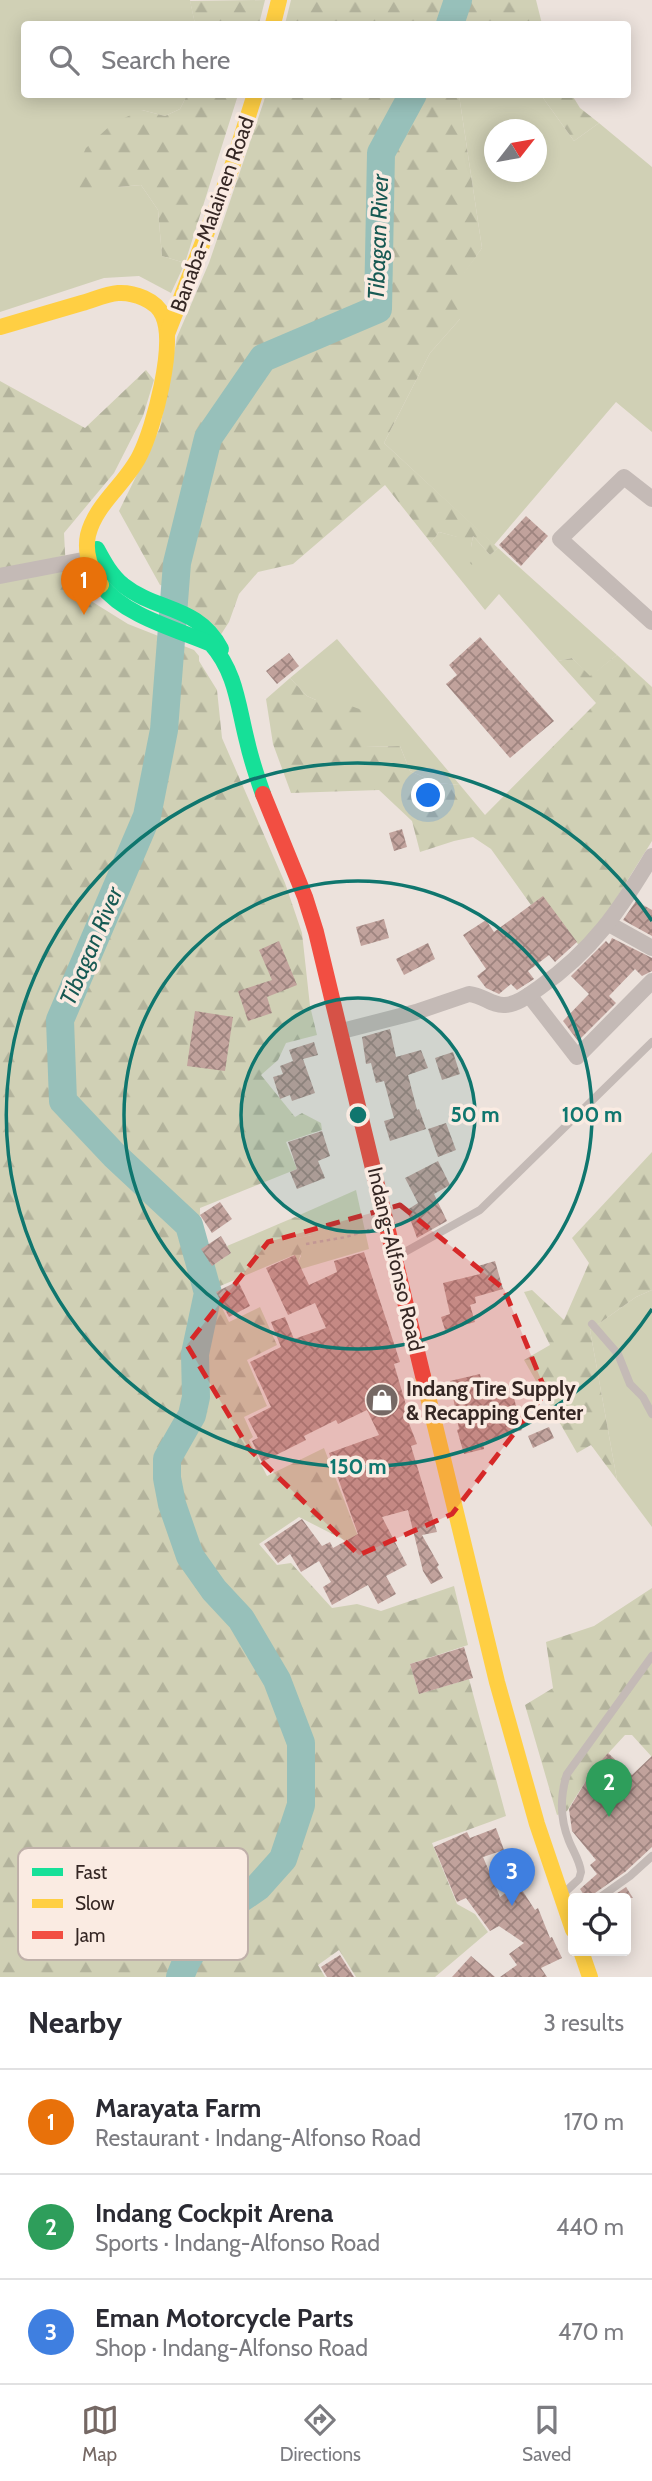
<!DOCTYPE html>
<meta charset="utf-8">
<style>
:root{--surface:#fff;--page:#f2f2f3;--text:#2b2b33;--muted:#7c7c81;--line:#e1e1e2;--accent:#756864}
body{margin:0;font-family:Cabin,sans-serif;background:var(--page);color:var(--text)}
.controls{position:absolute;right:21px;bottom:21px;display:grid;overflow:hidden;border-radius:7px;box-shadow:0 4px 18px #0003}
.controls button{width:63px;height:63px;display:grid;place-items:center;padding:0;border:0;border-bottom:2px solid var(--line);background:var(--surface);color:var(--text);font:35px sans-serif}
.compass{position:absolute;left:484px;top:119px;width:63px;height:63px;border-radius:50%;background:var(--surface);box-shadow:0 4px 18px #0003;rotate:59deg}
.you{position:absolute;left:429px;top:796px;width:24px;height:24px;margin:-18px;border:5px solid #fff;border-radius:50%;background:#1a73e8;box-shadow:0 0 0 10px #1a73e833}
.badge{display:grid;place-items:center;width:46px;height:46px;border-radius:50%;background:var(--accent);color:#fff;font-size:23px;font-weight:700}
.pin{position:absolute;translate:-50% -58px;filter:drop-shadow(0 2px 4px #0008)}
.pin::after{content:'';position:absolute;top:37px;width:24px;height:21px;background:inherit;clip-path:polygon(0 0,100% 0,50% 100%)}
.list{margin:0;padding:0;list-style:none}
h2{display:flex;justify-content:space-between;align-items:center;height:91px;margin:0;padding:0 28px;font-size:30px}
h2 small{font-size:23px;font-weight:400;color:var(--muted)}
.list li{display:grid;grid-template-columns:46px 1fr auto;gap:21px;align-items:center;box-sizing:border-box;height:105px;padding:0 28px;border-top:2px solid var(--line)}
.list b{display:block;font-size:26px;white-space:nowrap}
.list p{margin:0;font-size:23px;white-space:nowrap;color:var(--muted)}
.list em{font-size:23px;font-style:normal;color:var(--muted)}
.icon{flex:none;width:38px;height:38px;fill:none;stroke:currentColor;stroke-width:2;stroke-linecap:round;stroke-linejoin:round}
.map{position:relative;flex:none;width:652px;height:1977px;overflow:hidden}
.search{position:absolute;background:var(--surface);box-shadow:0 4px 18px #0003;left:21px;right:21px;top:21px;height:77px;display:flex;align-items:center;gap:18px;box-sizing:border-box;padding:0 24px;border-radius:7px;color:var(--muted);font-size:26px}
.sheet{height:406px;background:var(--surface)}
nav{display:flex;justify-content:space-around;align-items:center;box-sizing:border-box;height:98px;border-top:2px solid var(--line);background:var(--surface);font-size:19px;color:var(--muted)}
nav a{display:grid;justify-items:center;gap:4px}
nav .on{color:var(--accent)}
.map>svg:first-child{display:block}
.grass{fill:#d0d0b5;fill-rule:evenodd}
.forest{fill:url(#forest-firs)}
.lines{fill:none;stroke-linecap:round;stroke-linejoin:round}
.river{stroke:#97c0ba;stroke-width:28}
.building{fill:url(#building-cross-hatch)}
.path{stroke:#bdb3ae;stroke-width:2.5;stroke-dasharray:3.5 3.5;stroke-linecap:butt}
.lane{stroke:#c4bab6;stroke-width:8}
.street{stroke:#c4bab6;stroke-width:16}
.fast{stroke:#16e098;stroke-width:16}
.slow{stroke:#ffcf43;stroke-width:16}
.jam{stroke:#f24e42;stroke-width:16}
.marked{fill:#d62828;fill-opacity:0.2;stroke:#d62828;stroke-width:5;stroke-dasharray:14 9;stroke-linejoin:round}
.ring{fill:none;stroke:#0f766e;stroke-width:3.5}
.labels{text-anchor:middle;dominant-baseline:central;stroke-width:7;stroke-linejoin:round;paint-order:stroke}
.street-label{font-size:21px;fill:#352724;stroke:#faebe2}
.poi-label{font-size:21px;font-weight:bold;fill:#352724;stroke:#faebe2;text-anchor:start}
.water-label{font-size:23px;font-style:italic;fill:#175953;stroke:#faebe2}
.key{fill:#faebe2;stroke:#bfb0a9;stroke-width:2}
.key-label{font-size:19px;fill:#352724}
.centre{fill:#0f766e;stroke:#faebe2;stroke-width:3.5}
.ring-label{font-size:21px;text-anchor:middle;font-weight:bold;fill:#0f766e;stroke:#faebe2;stroke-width:7;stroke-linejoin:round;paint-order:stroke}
</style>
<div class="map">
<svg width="652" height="1977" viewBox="0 0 652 1977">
<defs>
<pattern id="forest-firs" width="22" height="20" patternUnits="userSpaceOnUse" patternTransform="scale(1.75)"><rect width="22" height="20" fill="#d0d0b5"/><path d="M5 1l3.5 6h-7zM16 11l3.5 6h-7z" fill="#b3b39c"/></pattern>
<pattern id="building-cross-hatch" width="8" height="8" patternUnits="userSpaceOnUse" patternTransform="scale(1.75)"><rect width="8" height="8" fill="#c1a29c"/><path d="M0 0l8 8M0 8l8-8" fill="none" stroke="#9e847f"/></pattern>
</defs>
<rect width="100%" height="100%" fill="#ece2dc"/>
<!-- grass -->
<g class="grass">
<polygon points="0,0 190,0 195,24 24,24 24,94 187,95 180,109 165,116 142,110 118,187 141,185 158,210 162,256 185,263 171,293 139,276 104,278 0,312"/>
<path d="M 459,95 L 541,95 L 574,141 L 599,123 L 652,167 L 652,432 L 616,402 L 494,545 L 384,443 L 430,353 L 460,319 L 460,278 L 482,248 ZM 494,130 L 536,130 L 536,172 L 494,172 Z"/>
<polygon points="439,532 458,537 471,547 473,536 490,555 498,548 617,655 590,677 572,658 558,661 499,594 485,610 431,543"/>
<polygon points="337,639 460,785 437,783 410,771 400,746 365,747 316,700 307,696 290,678"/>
<polygon points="356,1190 369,1249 301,1269 298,1262 301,1256 293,1239 312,1235 318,1224 295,1217"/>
<polygon points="652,1290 652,1527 617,1480 590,1330 636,1297"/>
</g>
<!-- forest -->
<g class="forest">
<polygon points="265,0 259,24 195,24 190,1"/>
<polygon points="291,0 536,0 542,24 285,24"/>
<polygon points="187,95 238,95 185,263 162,256 158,210 141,185 118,187 77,194 68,186 86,148 113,123 142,110 165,116 180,109"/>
<polygon points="266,95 459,95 482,248 461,278 460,319 430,353 384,443 498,548 490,555 473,536 471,547 476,557 472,565 459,552 457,537 439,532 431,543 385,485 293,564 258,572 239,594 229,622 220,636 175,598 175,588 160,585 119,511 160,428 177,337 209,263"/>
<polygon points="541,95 572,95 580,108 599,123 574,141"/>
<polygon points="146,370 154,380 143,416 114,473 64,533 66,571 91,601 128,624 194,650 199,656 199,661 217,690 222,738 285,883 302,933 310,1006 317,1035 286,1043 278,1060 261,1075 295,1117 302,1113 321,1123 322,1130 286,1142 297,1169 200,1208 199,1260 212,1266 231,1253 227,1246 295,1217 318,1224 312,1235 294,1239 303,1248 298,1262 294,1255 213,1289 229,1322 260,1307 277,1345 247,1360 267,1406 244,1417 253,1437 249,1440 267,1476 324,1448 358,1536 348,1542 299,1517 259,1544 277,1565 291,1563 332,1608 357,1604 381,1611 454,1586 468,1645 410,1664 419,1694 469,1679 506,1816 432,1843 457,1904 475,1914 488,1932 435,1977 356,1977 339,1950 318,1965 325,1977 0,1977 0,381 85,428"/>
<polygon points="617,655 652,687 652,841 604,918 580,947 543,897 531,905 491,849 473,837 454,841 420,852 412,821 379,790 291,793 273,744 266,699 290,678 307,696 316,700 324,696 362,710 365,747 400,746 410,771 437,783 460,785 485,815 596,703 558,661 572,658 590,676"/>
<polygon points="652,1152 652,1290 636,1297 590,1330 617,1480 591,1445 577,1453 524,1360 550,1345 524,1292 532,1290 564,1320 589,1263 572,1238"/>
<polygon points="652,1588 652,1757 632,1735 625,1735 592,1771 567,1811 557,1815 525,1705 553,1688 546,1642 594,1626"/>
</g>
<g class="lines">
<!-- river -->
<g class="river">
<polyline points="450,24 458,0"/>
<polyline points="180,1977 186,1962 204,1932 230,1906 258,1887 283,1859 301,1805 301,1743 277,1680 241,1619 214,1590 190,1556 172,1504 167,1478 167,1459 192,1415 196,1397 195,1354 208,1293 189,1225 114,1155 63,1101 60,1020 147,816 164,730 177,563 208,438 263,358 378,309 381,153 413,94"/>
</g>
</g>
<!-- building -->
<g class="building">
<polygon points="526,516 548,536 521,566 499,545"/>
<polygon points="480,637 554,721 510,758 446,684 457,675 449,665"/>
<polygon points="289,653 299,666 277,684 266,671"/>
<polygon points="402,829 407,847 394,851 389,833"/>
<polygon points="543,896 577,942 555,962 549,955 528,971 534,979 517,990 511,984 499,994 486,988 477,976 486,969 463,935 486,920 494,932"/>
<polygon points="636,901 652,910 652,936 623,920"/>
<polygon points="384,919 389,938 361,946 356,927"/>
<polygon points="612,938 652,958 652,971 642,976 635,969 609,996 616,1003 578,1041 563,1021 589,994 571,976 606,941 609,944"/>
<polygon points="279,941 297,985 267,997 272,1013 248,1021 238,991 272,980 259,950"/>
<polygon points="428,943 435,959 404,975 396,959"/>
<polygon points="195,1011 233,1017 225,1071 187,1066"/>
<polygon points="390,1029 396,1057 421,1050 428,1068 408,1075 417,1110 419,1109 426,1129 390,1141 384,1121 394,1118 384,1081 376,1083 371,1063 366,1064 362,1037"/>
<polygon points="314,1042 318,1055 303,1059 315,1093 292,1101 290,1095 280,1099 273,1077 283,1074 280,1066 293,1061 289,1050"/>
<polygon points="453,1052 460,1074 442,1080 435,1058"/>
<polygon points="446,1123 456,1150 438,1157 428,1129"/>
<polygon points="322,1131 330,1156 318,1161 325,1178 297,1189 290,1172 297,1169 288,1142"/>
<polygon points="438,1161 450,1185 434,1194 447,1221 417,1238 407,1210 418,1203 405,1178"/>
<polygon points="220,1202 232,1219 212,1233 200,1215"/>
<polygon points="221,1236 231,1253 212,1266 201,1249"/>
<polygon points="364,1252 400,1362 394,1364 408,1412 405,1413 417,1444 411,1446 437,1532 422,1535 439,1565 437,1567 443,1578 431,1584 423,1571 408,1510 382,1517 407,1565 386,1576 396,1594 378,1604 368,1585 332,1605 323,1587 331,1582 319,1561 301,1572 290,1554 278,1563 264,1544 302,1519 322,1546 330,1542 333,1548 358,1534 329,1453 379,1435 367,1410 338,1424 336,1420 304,1436 306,1440 262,1462 252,1441 258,1438 248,1419 271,1407 250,1362 281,1347 271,1322 285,1317 294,1339 326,1328 315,1303 288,1315 266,1268 295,1255 309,1285 337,1272 334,1261"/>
<polygon points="495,1261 503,1289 475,1297 476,1303 470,1305 475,1322 445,1330 441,1317 450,1314 443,1283 480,1274 478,1266"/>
<polygon points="238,1281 250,1306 229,1317 216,1292"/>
<polygon points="480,1374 485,1396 512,1390 522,1430 483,1442 484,1449 464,1454 457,1430 459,1429 450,1381"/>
<polygon points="549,1427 554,1438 533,1448 528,1436"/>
<polygon points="464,1647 473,1678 419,1694 410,1664"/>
<polygon points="608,1753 632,1775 652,1756 652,1847 625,1872 595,1893 593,1898 586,1898 580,1889 597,1874 590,1865 596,1860 572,1831 569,1809 592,1771"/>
<polygon points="496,1828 504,1850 483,1857 500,1897 518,1884 535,1910 538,1908 550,1938 552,1937 562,1958 541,1968 547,1977 500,1977 517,1965 509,1954 524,1943 499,1926 490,1931 466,1898 457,1902 434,1847 467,1832 470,1838"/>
<polygon points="626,1887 633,1898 610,1898"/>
<polygon points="340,1955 354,1977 327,1977 321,1967"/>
<polygon points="471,1956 495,1977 452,1977"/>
</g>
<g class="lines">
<!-- path -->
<polyline class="path" points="306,1244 346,1237 369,1230"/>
<!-- lane -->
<g class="lane">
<polyline points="396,1257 480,1210 652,1042"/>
<polyline points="592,1324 618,1354 630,1384 643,1397 652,1414"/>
<path d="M 563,1894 L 579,1879 L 581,1872 C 580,1861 573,1851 569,1841 C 560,1819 560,1796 567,1774 L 652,1656"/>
<polyline points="599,1898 630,1876 652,1856"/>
</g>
<!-- street -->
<g class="street">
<polyline points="652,499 624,477 560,539 652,622"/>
<polyline points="0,576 88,559"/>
<polyline points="609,924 652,948"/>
<polyline points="529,995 577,1057 652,981"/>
<path d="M 342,1031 L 416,1012 L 469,994 C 483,995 492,1006 505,1005 C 518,1004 529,995 539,988 C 593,950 619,911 652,856"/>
</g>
<!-- fast -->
<g class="fast">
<path d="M 97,549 C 104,562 111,575 123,585 C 157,612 198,605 221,649"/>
<path d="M 101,585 C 125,616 176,629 211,644 C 236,672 238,706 247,741 C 251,759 257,777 263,794"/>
</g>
<!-- slow -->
<g class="slow">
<polyline points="273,24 279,0"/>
<path d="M 0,327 C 27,319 55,311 82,303 C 93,300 106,294 118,293 C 133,292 157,300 163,316 C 176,345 154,427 140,455 C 126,484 96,503 88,535 C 84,554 91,570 101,585"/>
<polyline points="167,334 230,173 255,94"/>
<polyline points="423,1376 497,1682 537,1824 573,1930"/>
<polyline points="581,1951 590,1977"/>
</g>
<!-- jam -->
<polyline class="jam" points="263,794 305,897 316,932 423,1376"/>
</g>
<!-- marked area -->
<path class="marked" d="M 400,1205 L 504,1289 L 546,1392 L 452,1514 L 359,1555 L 249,1449 L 187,1345 L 268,1242 Z"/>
<!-- distance rings -->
<circle cx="358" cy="1115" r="117" fill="#0f766e" fill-opacity=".12"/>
<g class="ring">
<circle cx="358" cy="1115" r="117"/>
<circle cx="358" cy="1115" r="234"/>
<path d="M652 1309A352 352 0 1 1 652 921"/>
</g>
<!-- icons -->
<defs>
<symbol id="shop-disc" viewBox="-11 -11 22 22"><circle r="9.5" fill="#756864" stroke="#faebe2"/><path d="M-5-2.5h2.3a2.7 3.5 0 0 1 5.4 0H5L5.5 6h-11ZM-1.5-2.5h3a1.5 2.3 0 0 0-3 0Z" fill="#fff"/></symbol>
</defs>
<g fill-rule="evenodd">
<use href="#shop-disc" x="363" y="1381" width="38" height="38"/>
</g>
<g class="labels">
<!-- street labels -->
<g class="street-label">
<text transform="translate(212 214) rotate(-70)">Banaba-Malainen Road</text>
<text transform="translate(396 1259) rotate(77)">Indang-Alfonso Road</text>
</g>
<!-- poi labels -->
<g class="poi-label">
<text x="406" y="1388">Indang Tire Supply<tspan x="406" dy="24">&amp; Recapping Center</tspan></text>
</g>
<!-- water labels -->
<g class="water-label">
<text transform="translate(378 237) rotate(-88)">Tibagan River</text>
<text transform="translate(91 946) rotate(-67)">Tibagan River</text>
</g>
</g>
<!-- legend -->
<rect x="18" y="1848" width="230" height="112" rx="10" class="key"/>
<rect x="32" y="1868" width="31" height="8" fill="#16e098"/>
<rect x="32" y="1899" width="31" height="9" fill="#ffcf43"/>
<rect x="32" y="1931" width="31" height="8" fill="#f24e42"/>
<g class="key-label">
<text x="75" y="1879">Fast</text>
<text x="75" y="1910">Slow</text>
<text x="75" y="1942">Jam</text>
</g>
<circle cx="358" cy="1115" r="10" class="centre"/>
<g class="ring-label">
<text x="475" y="1122">50 m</text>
<text x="592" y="1122">100 m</text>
<text x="358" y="1474">150 m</text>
</g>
</svg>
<div class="controls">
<button><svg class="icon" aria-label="locate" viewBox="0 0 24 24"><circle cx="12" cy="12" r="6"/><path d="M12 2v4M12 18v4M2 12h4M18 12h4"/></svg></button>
</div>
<svg class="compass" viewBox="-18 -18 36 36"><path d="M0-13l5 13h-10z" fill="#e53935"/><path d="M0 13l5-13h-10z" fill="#7c7c81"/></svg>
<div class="you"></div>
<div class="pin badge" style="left:84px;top:615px;background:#e8710a">1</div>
<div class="pin badge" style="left:609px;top:1817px;background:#2e9e5b">2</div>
<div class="pin badge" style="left:512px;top:1906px;background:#3f7fe0">3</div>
<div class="search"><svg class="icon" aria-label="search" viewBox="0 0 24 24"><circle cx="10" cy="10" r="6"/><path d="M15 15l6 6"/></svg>Search here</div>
</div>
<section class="sheet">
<h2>Nearby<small>3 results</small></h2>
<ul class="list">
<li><span class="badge" style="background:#e8710a">1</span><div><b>Marayata Farm</b><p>Restaurant · Indang-Alfonso Road</p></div><em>170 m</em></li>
<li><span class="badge" style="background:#2e9e5b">2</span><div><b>Indang Cockpit Arena</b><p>Sports · Indang-Alfonso Road</p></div><em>440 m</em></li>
<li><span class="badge" style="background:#3f7fe0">3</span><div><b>Eman Motorcycle Parts</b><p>Shop · Indang-Alfonso Road</p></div><em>470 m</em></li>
</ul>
</section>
<nav>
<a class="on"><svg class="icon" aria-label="map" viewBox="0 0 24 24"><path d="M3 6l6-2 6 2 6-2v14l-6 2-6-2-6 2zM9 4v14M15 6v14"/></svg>Map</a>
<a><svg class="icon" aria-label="directions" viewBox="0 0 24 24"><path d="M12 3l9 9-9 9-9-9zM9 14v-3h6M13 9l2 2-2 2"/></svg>Directions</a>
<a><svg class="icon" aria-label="saved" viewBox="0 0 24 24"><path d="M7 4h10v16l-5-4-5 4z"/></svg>Saved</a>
</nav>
